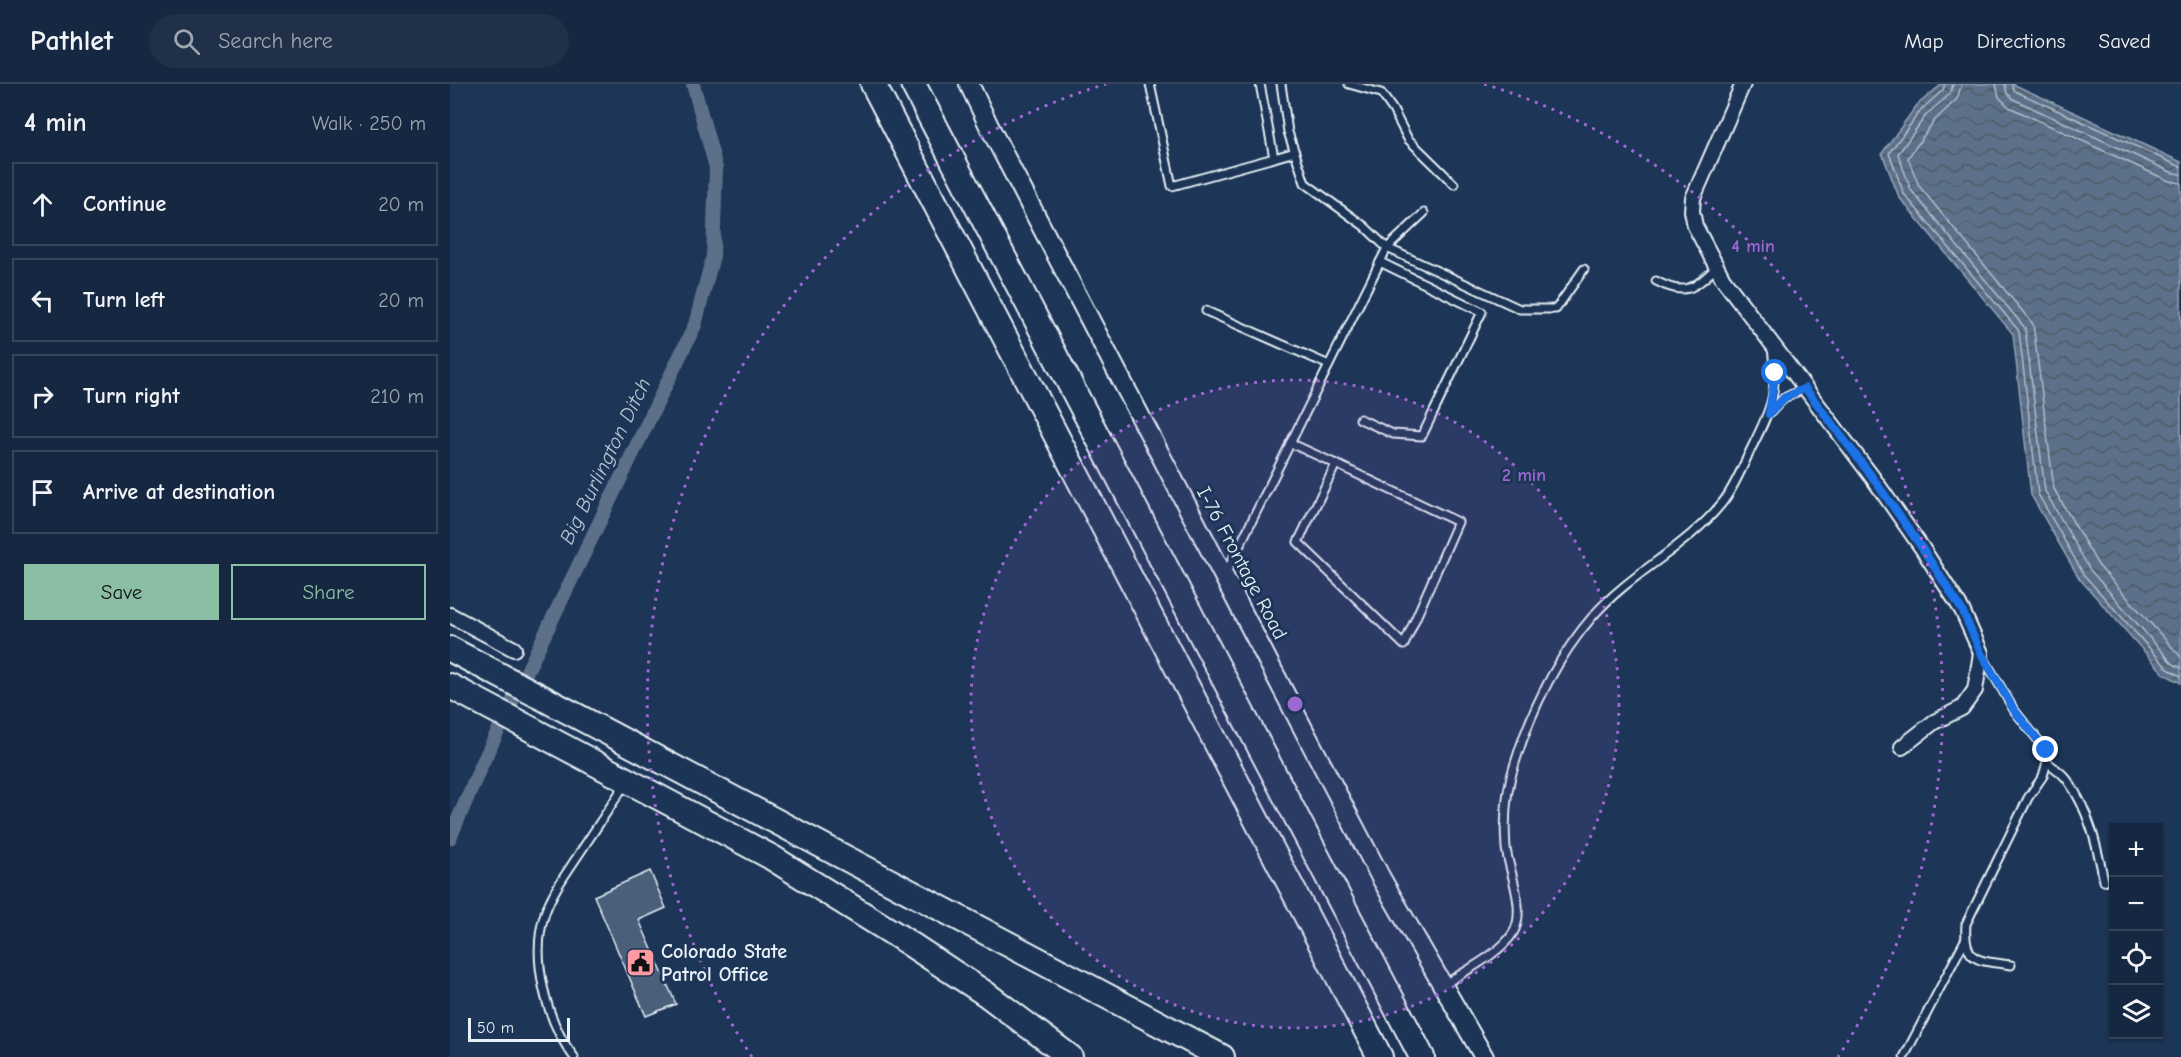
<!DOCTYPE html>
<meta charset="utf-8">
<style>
:root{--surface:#162841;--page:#1f3048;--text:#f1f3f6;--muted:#9ea6b1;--line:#35445a;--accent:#8abfa5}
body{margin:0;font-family:"Comic Neue",sans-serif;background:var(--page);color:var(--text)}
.controls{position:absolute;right:18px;bottom:18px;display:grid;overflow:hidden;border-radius:0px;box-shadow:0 2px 4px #0004}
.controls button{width:54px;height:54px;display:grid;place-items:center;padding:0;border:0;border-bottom:2px solid var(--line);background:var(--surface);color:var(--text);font:30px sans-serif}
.scale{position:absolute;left:18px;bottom:15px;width:102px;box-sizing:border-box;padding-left:6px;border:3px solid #e8f1f8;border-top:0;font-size:16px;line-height:21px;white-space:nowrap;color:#e8f1f8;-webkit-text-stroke:4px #1d3557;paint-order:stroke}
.stop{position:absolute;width:18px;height:18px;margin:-14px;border:4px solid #1a73e8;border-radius:50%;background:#fff}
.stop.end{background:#1a73e8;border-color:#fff;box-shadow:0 2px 6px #0008}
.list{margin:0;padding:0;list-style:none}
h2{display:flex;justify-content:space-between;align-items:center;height:78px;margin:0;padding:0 24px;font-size:26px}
h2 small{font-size:20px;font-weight:400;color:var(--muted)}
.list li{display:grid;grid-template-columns:39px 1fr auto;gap:18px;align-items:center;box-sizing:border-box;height:84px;margin:0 12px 12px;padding:0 12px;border:2px solid var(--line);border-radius:0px}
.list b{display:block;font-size:22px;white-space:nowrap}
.list em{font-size:20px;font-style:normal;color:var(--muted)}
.actions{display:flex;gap:12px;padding:18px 24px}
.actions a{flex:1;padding:14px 0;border:2px solid var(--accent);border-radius:0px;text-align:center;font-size:21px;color:var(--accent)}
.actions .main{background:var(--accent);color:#111}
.icon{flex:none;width:33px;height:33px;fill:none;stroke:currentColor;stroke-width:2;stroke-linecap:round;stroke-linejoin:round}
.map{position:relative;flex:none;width:1731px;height:973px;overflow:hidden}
header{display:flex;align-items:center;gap:36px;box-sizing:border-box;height:84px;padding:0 30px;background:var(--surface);border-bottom:2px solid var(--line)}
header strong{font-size:28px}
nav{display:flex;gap:33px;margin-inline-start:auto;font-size:21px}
.search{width:420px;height:54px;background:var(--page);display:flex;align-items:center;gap:15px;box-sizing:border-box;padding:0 21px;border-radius:33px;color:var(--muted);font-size:22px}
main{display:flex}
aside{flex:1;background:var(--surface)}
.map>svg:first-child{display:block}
.water{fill:url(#water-waves);stroke:#95a4b5;stroke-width:1.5}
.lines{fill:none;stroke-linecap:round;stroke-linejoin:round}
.shore{stroke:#b0bdcc;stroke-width:1.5}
.canal{stroke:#5d7089;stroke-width:14}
.building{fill:#495e7a;stroke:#e8f1f8;stroke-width:1.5}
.lane-casing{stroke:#e8f1f8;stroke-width:11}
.street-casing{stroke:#e8f1f8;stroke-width:18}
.secondary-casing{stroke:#e8f1f8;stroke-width:22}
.highway-casing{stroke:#e8f1f8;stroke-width:28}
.lane{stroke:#1d3557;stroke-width:7}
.street{stroke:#1d3557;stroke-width:14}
.secondary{stroke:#1d3557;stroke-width:18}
.highway{stroke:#1d3557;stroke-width:24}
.route{stroke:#1a73e8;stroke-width:8}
.ring{fill:none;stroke:#9c67d0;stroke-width:3;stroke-dasharray:3 6}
.labels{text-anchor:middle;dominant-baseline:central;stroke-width:6;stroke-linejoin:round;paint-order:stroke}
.street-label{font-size:20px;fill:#e8f1f8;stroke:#1d3557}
.poi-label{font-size:20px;font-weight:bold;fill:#e8f1f8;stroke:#1d3557;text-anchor:start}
.water-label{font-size:21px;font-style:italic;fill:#b7c4d1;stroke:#1d3557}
.centre{fill:#9c67d0;stroke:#1d3557;stroke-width:3}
.ring-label{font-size:18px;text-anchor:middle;font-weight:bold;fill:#9c67d0;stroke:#1d3557;stroke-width:6;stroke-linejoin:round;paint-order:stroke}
</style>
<header>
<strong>Pathlet</strong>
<div class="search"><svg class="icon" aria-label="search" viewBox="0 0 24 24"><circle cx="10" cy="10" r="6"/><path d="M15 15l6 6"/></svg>Search here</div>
<nav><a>Map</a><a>Directions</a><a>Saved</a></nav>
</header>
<main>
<aside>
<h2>4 min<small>Walk · 250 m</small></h2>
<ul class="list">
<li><svg class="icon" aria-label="ahead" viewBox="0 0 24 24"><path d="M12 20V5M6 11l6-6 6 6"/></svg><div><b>Continue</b></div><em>20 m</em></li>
<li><svg class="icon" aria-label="left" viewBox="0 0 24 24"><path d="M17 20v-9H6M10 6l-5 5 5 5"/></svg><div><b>Turn left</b></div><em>20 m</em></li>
<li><svg class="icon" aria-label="right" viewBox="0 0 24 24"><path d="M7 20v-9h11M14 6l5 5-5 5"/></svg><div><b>Turn right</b></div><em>210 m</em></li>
<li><svg class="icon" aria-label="arrive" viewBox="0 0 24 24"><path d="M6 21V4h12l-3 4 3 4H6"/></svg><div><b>Arrive at destination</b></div></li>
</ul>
<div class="actions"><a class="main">Save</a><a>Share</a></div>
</aside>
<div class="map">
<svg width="1731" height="973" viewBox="0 0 1731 973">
<defs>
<pattern id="water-waves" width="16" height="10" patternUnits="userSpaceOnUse" patternTransform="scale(1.5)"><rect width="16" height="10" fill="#5d7089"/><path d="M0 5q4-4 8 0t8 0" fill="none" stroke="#505a66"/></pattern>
</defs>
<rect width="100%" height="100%" fill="#1d3557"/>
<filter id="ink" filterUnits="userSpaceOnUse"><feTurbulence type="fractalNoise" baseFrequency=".0167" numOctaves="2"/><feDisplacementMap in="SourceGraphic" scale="12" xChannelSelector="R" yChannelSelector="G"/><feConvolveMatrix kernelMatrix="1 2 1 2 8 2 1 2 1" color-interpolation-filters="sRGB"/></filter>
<g filter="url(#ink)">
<!-- water -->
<polygon class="water" points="1492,0 1563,0 1731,78 1731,599 1714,590 1629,494 1581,411 1563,250 1449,113 1432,69 1467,21"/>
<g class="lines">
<!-- shore -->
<g class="shore">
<polyline points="1495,0 1493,6 1472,25 1439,69 1454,110 1569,247 1588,410 1634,491 1718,585 1731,592"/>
<polyline points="1503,0 1500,10 1477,30 1448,70 1461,106 1575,244 1595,407 1640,486 1722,579 1731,584"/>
<polyline points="1512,0 1507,15 1484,37 1458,74 1469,102 1583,240 1604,405 1648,481 1731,573"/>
<polyline points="1546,0 1549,13 1559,23 1719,97 1731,99"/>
<polyline points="1555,0 1557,9 1563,15 1723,89 1731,90"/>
<polyline points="1562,0 1563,5 1567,8 1731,83"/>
</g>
<!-- canal -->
<polyline class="canal" points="0,754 31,682 245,241 263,172 266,84 243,0"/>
</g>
<!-- building -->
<polygon class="building" points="200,787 216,824 189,836 226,920 196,932 144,812"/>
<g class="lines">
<defs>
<g id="lane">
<polyline points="700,0 722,102 824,74 810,0"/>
<polyline points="899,0 931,9 943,26 958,55 1004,100"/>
<polyline points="824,74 845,68"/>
<polyline points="974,129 937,164 1070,225 1106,225 1134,185"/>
<path d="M 1206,197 C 1236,213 1244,204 1267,183"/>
<polyline points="756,227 879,281"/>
<polyline points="1321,328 1334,314 1355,304"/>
<polyline points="910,335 943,350 972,352 1032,228 930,178"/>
<polyline points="840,359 886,380 848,458 954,561 1008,438 886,380"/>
<polyline points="776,489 937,164 914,142 855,99 838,48 831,0"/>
<path d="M 1532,571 L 1564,626 L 1596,666 L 1597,678 L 1593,692 L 1578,714 L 1516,840 C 1513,880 1529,876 1561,881"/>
<path d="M 1597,678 C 1604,684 1613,689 1618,697 C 1639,726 1647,762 1654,797"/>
<path d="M 995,900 C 1015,887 1051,869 1063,849 C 1077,826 1059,788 1056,764 C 1054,737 1056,705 1065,679 C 1081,627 1107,574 1143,532 C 1180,489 1236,464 1272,419 C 1285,403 1293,381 1302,363 C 1322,323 1328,309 1322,264"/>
<path d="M 124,973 C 96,937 80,873 95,829 C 102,809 115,791 127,773 C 143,749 159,725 175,700"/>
<polyline points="1454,973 1515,856"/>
</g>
<g id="street">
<polyline points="1293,0 1243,114 1242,127 1245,142 1273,195 1423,394 1472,464 1512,526 1531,569 1525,606 1512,624 1484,638 1452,663"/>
<polyline points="0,531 64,565"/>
</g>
<polyline id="secondary" points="519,0 540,44 931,794 1034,973"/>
<g id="highway">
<polyline points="423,0 930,973"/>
<polyline points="463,0 972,973"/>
<polyline points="0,565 772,973"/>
<polyline points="0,602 321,773 451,854 536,910 620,973"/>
</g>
</defs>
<!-- lane casing -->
<use href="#lane" class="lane-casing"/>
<!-- street casing -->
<use href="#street" class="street-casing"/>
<!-- secondary casing -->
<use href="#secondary" class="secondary-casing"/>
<!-- highway casing -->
<use href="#highway" class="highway-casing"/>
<!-- lane -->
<use href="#lane" class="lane"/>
<!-- street -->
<use href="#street" class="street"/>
<!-- secondary -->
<use href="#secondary" class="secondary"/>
<!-- highway -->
<use href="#highway" class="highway"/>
</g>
</g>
<g class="lines" filter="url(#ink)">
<!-- route -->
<polyline class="route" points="1325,289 1319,330 1334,314 1355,304 1423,394 1472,464 1512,526 1531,569 1564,626 1596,666"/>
</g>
<!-- distance rings -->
<circle cx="845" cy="620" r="324" fill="#9c67d0" fill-opacity=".12"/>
<g class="ring">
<circle cx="845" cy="620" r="324"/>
<path d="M302 973A648 648 0 0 1 656 0M1034 0A648 648 0 0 1 1388 973"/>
</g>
<!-- icons -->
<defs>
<symbol id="civic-square" viewBox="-11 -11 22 22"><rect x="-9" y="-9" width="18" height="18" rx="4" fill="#ff9aa2" stroke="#1d3557"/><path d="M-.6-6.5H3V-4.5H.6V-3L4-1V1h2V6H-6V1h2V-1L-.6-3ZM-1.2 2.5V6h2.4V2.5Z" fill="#111"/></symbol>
</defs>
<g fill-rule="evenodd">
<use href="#civic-square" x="174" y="862" width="33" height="33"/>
</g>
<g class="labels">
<!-- street labels -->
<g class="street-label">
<text transform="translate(792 479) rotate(62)">I-76 Frontage Road</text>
</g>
<!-- poi labels -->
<g class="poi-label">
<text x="211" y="867">Colorado State<tspan x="211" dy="23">Patrol Office</tspan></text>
</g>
<!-- water labels -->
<g class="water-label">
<text transform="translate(155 377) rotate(-64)">Big Burlington Ditch</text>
</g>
</g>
<circle cx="845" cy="620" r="9" class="centre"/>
<g class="ring-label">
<text x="1303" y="168">4 min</text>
<text x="1074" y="397">2 min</text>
</g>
</svg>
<div class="controls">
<button>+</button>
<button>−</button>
<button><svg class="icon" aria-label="locate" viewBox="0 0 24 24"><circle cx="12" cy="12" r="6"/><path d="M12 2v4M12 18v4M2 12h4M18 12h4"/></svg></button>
<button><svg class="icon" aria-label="layers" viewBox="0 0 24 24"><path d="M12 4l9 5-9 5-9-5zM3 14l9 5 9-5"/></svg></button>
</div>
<div class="scale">50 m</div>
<div class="stop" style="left:1325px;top:289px"></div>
<div class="stop end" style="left:1596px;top:666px"></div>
</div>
</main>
